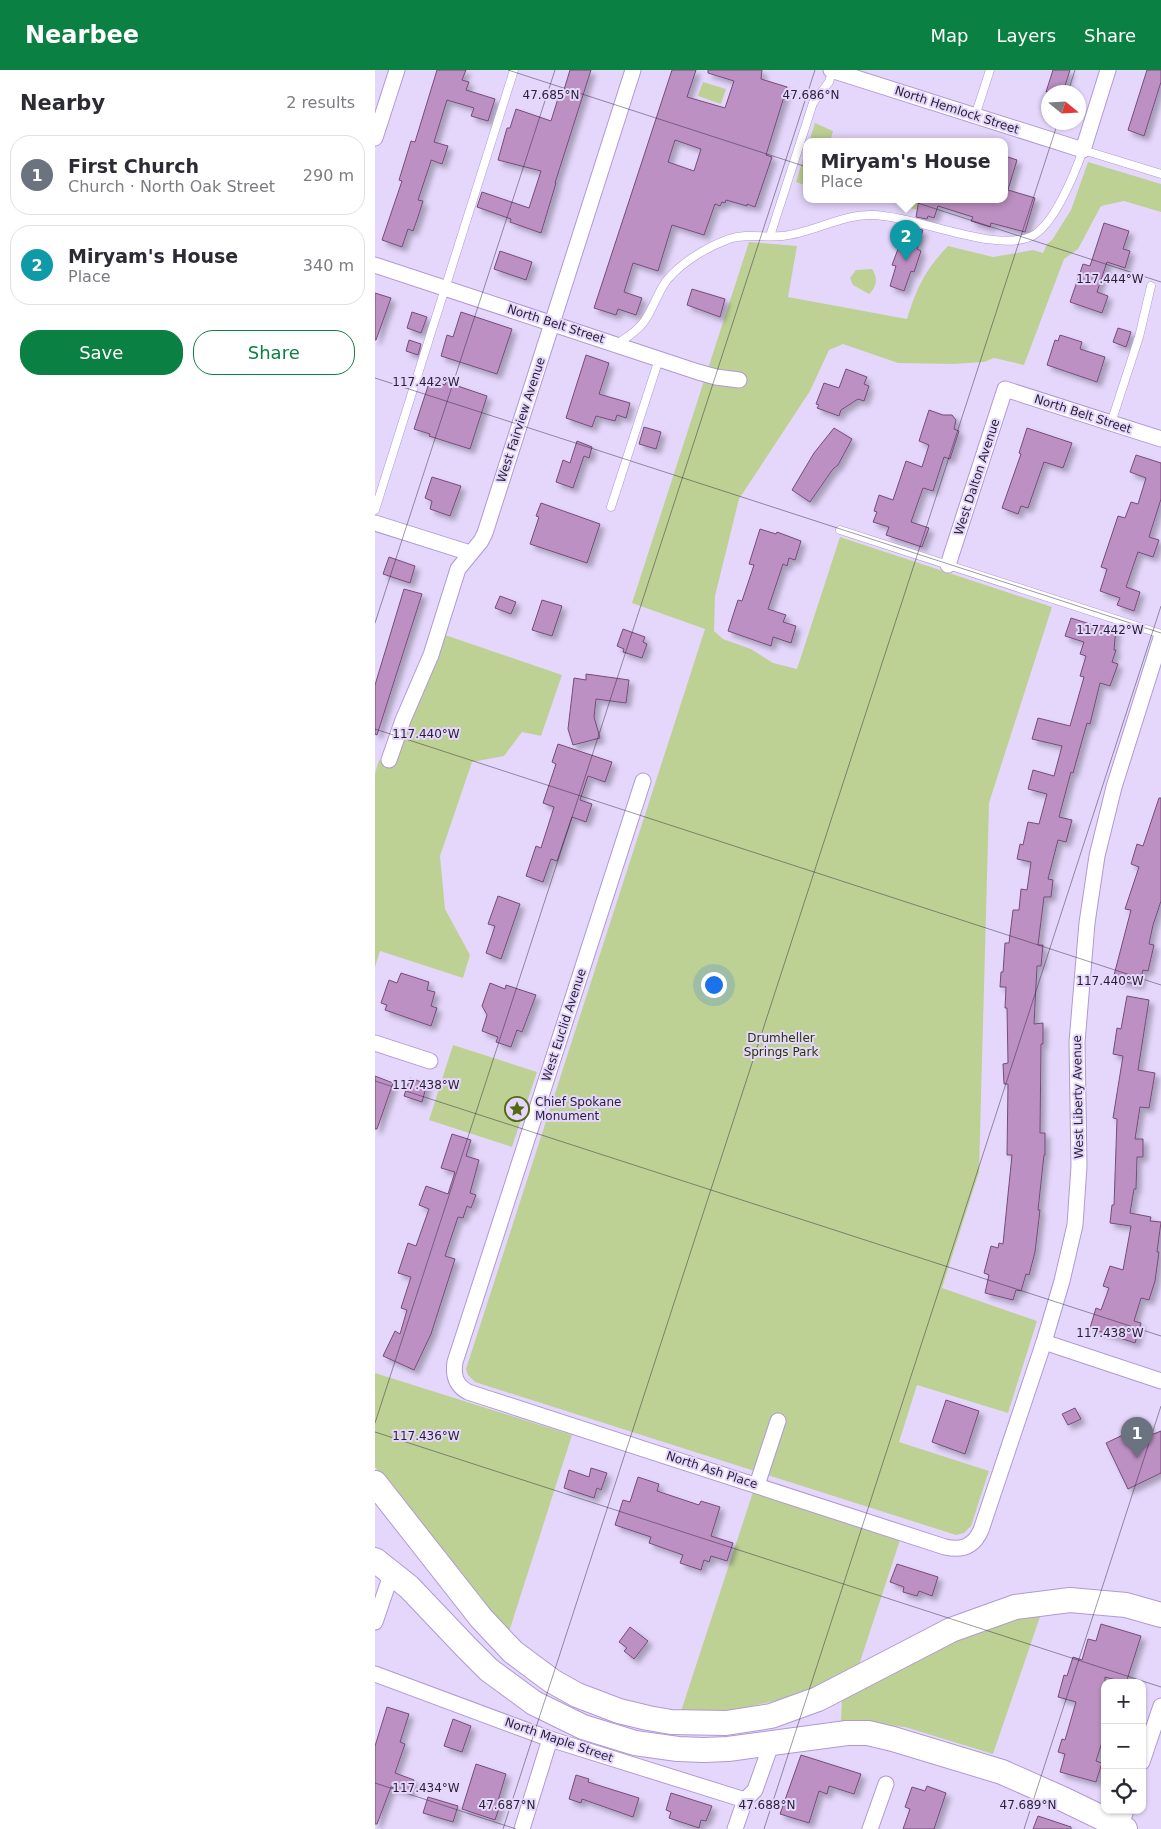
<!DOCTYPE html>
<meta charset="utf-8">
<style>
:root{--surface:#fff;--page:#f7f7f7;--text:#2b2b33;--muted:#7c7c81;--line:#e1e1e2;--accent:#0b8043}
body{margin:0;font-family:"DejaVu Sans",sans-serif;background:var(--page);color:var(--text)}
.controls{position:absolute;right:15px;bottom:15px;display:grid;overflow:hidden;border-radius:10px;box-shadow:0 1px 4px #0004}
.controls button{width:45px;height:45px;display:grid;place-items:center;padding:0;border:0;border-bottom:1px solid var(--line);background:var(--surface);color:var(--text);font:25px sans-serif}
.compass{position:absolute;left:666px;top:15px;width:45px;height:45px;border-radius:50%;background:var(--surface);box-shadow:0 1px 4px #0004;rotate:108deg}
.you{position:absolute;left:338px;top:914px;width:18px;height:18px;margin:-12px;border:4px solid #fff;border-radius:50%;background:#1a73e8;box-shadow:0 0 0 8px #1a73e833}
.badge{display:grid;place-items:center;width:32px;height:32px;border-radius:50%;background:var(--accent);color:#fff;font-size:16px;font-weight:700}
.pin{position:absolute;translate:-50% -41px;filter:drop-shadow(0 1px 2px #0008)}
.pin::after{content:'';position:absolute;top:26px;width:18px;height:15px;background:inherit;clip-path:polygon(0 0,100% 0,50% 100%)}
.popup{position:absolute;left:428px;top:68px;width:205px;height:65px;box-sizing:border-box;display:grid;place-content:center;border-radius:10px;background:var(--surface);filter:drop-shadow(0 1px 4px #0005);font-size:16px;white-space:nowrap;color:var(--muted)}
.popup b{font-size:19px;color:var(--text)}
.popup::after{content:'';position:absolute;left:50%;top:100%;margin-left:-10px;border:10px solid transparent;border-top-color:var(--surface)}
.list{margin:0;padding:0;list-style:none}
h2{display:flex;justify-content:space-between;align-items:center;height:65px;margin:0;padding:0 20px;font-size:21px}
h2 small{font-size:16px;font-weight:400;color:var(--muted)}
.list li{display:grid;grid-template-columns:32px 1fr auto;gap:15px;align-items:center;box-sizing:border-box;height:80px;margin:0 10px 10px;padding:0 10px;border:1px solid var(--line);border-radius:20px}
.list b{display:block;font-size:19px;white-space:nowrap}
.list p{margin:0;font-size:16px;white-space:nowrap;color:var(--muted)}
.list em{font-size:16px;font-style:normal;color:var(--muted)}
.actions{display:flex;gap:10px;padding:15px 20px}
.actions a{flex:1;padding:11px 0;border:1px solid var(--accent);border-radius:20px;text-align:center;font-size:18px;color:var(--accent)}
.actions .main{background:var(--accent);color:#fff}
.icon{flex:none;width:28px;height:28px;fill:none;stroke:currentColor;stroke-width:2;stroke-linecap:round;stroke-linejoin:round}
.map{position:relative;flex:none;width:786px;height:1759px;overflow:hidden}
header{display:flex;align-items:center;gap:30px;box-sizing:border-box;height:70px;padding:0 25px;background:var(--accent);color:#fff}
header strong{font-size:24px}
nav{display:flex;gap:28px;margin-inline-start:auto;font-size:18px}
main{display:flex}
aside{flex:1;background:var(--surface)}
.map>svg:first-child{display:block}
.green{fill:#bed195}
.building{fill:#bc90c2;stroke:#754c7a;fill-rule:evenodd;filter:url(#shadow)}
.lines{fill:none;stroke-linecap:round;stroke-linejoin:round}
.lane-casing{stroke:#b099d3;stroke-width:9}
.street-casing{stroke:#b099d3;stroke-width:17}
.primary-casing{stroke:#b099d3;stroke-width:26}
.lane{stroke:#fff;stroke-width:8}
.street{stroke:#fff;stroke-width:15}
.primary{stroke:#fff;stroke-width:24}
.ticks{fill:none;stroke:#281f35;stroke-width:1;stroke-opacity:0.45}
.labels{text-anchor:middle;dominant-baseline:central;stroke-width:4;stroke-linejoin:round;paint-order:stroke}
.street-label{font-size:12px;fill:#281f35;stroke:#e5d7fc}
.park-label{font-size:12px;fill:#2a3701;stroke:#e5d7fc}
.poi-label{font-size:12px;fill:#281f35;stroke:#e5d7fc;text-anchor:start}
.ticks-label{font-size:12px;text-anchor:middle;fill:#281f35;stroke:#e5d7fc;stroke-width:4;stroke-linejoin:round;paint-order:stroke}
</style>
<header>
<strong>Nearbee</strong>
<nav><a>Map</a><a>Layers</a><a>Share</a></nav>
</header>
<main>
<aside>
<h2>Nearby<small>2 results</small></h2>
<ul class="list">
<li><span class="badge" style="background:#6b7280">1</span><div><b>First Church</b><p>Church · North Oak Street</p></div><em>290 m</em></li>
<li><span class="badge" style="background:#0f9aa8">2</span><div><b>Miryam's House</b><p>Place</p></div><em>340 m</em></li>
</ul>
<div class="actions"><a class="main">Save</a><a>Share</a></div>
</aside>
<div class="map">
<svg width="786" height="1759" viewBox="0 0 786 1759">
<defs>
<filter id="shadow"><feDropShadow dx="4.5" dy="4.5" stdDeviation="2.5" flood-color="#0004"/></filter>
</defs>
<rect width="100%" height="100%" fill="#e5d7fc"/>
<!-- green -->
<g class="green">
<polygon points="328,12 351,19 346,34 323,26"/>
<polygon points="440,53 458,61 455,72 434,72"/>
<polygon points="432,76 432,116 421,112"/>
<path d="M 713,92 L 786,114 L 786,142 L 749,131 L 726,136 L 703,179 L 689,189 L 649,295 L 619,288 L 609,292 L 578,294 L 523,293 L 468,274 L 454,280 L 435,321 L 364,429 L 340,526 L 339,561 L 348,569 L 376,579 L 398,593 L 422,599 L 465,467 L 677,537 L 614,733 L 604,1102 L 567,1218 L 662,1251 L 633,1343 L 542,1315 L 524,1372 L 614,1401 L 596,1456 L 589,1463 L 581,1465 L 100,1312 L 93,1305 L 91,1299 L 330,559 L 257,533 L 374,172 L 422,176 L 413,227 L 532,249 C 542,217 550,200 573,176 L 618,187 L 658,180 L 668,183 L 672,174 L 677,170 L 696,140 Z"/>
<polygon points="516,130 545,130 542,140 516,132"/>
<path d="M 497,199 C 503,208 502,217 494,224 L 478,215 L 475,208 L 481,200 Z"/>
<polygon points="70,565 187,605 166,666 147,662 129,686 97,692 65,786 70,839 95,885 88,908 5,881 0,897 0,703 4,690 20,694 35,648 52,613"/>
<polygon points="78,975 162,1002 137,1077 54,1050"/>
<polygon points="0,1303 197,1365 133,1565 41,1452 0,1397"/>
<polygon points="378,1422 525,1470 483,1598 422,1626 359,1640 306,1641"/>
<polygon points="667,1541 618,1684 530,1657 466,1652 467,1627 582,1566"/>
</g>
<!-- building -->
<g class="building">
<polygon points="62,0 91,0 87,10 94,12 91,20 120,29 113,51 96,46 99,38 72,30 59,72 73,76 67,94 56,90 56,91 43,130 48,131 43,147 38,161 33,159 27,177 7,170 27,111 24,110 36,71 40,72"/>
<polygon points="195,0 216,0 180,113 181,113 166,163 135,152 136,149 102,137 107,122 154,138 166,101 123,90 132,58 135,58 141,39 176,51 185,22 188,23"/>
<path d="M 297,0 L 321,0 L 312,27 L 350,38 L 359,11 L 333,3 L 333,0 L 387,0 L 386,9 L 412,17 L 391,85 L 397,87 L 380,137 L 372,134 L 372,136 L 351,130 L 350,133 L 347,132 L 345,136 L 340,134 L 329,165 L 297,155 L 283,201 L 258,193 L 249,222 L 267,228 L 261,245 L 243,239 L 241,245 L 219,238 ZM 300,70 L 326,79 L 319,101 L 293,92 Z"/>
<polygon points="678,0 695,0 688,22 671,22"/>
<polygon points="772,0 786,0 786,12 769,66 753,60"/>
<polygon points="630,86 642,90 633,120 660,128 650,162 616,153 615,157 596,151 598,147 563,136 559,148 553,146 552,149 541,147 544,130 630,130"/>
<polygon points="729,153 754,161 748,179 755,181 750,198 732,192 722,222 733,226 727,243 695,232 708,194 715,196"/>
<polygon points="538,158 548,160 542,179 546,181 539,202 536,201 529,221 515,216 521,196 517,195 523,179 526,180 533,159 538,161"/>
<polygon points="125,181 157,192 151,210 119,199"/>
<polygon points="317,219 350,229 345,247 312,235"/>
<polygon points="0,223 16,228 1,270 0,270"/>
<polygon points="37,242 52,247 46,263 32,258"/>
<polygon points="86,242 137,259 122,304 66,286 72,265 78,267"/>
<polygon points="743,258 756,262 751,277 738,272"/>
<polygon points="685,265 707,272 705,279 730,287 722,312 672,295 680,270 683,271"/>
<polygon points="34,270 46,274 43,285 31,281"/>
<polygon points="211,285 234,293 224,324 255,333 251,348 242,345 240,351 221,346 217,357 191,348"/>
<polygon points="471,299 492,307 489,314 494,316 489,331 483,329 466,340 464,346 442,338 444,335 441,334 449,313 464,318"/>
<polygon points="55,310 70,315 71,312 112,326 95,379 54,366 55,364 39,359"/>
<polygon points="554,340 568,345 577,345 581,350 579,359 584,361 575,389 569,387 558,421 548,418 536,452 554,458 547,477 511,465 514,457 498,452 502,442 499,441 504,425 518,430 531,391 547,397 554,375 544,371"/>
<polygon points="269,357 286,362 281,379 264,374"/>
<polygon points="459,358 477,369 463,395 458,399 435,432 417,420 439,383"/>
<polygon points="652,358 697,373 688,398 669,392 653,438 646,436 643,444 627,438 646,384 644,383"/>
<polygon points="202,371 217,377 214,388 209,386 198,418 181,412 188,390 195,393"/>
<polygon points="761,385 786,393 786,429 774,467 784,470 778,487 763,482 751,517 765,522 759,541 742,535 745,528 725,521 732,499 726,497 743,446 750,448 756,432 763,434 771,408 755,402"/>
<polygon points="57,407 86,416 75,446 55,439 57,431 50,428"/>
<polygon points="166,433 225,454 212,493 155,474 164,447 161,446"/>
<polygon points="385,459 401,464 402,462 426,471 420,490 414,488 412,496 408,494 393,539 411,545 408,552 421,556 416,573 398,567 396,576 353,561 363,530 367,531 379,495 374,494"/>
<polygon points="14,487 40,496 35,513 8,504"/>
<polygon points="29,519 47,524 2,665 0,664 0,615"/>
<polygon points="125,526 141,532 136,544 120,538"/>
<polygon points="167,530 187,536 177,566 157,560"/>
<polygon points="696,548 718,555 741,557 739,580 741,580 737,592 743,594 735,616 725,613 715,654 712,653 698,703 696,702 684,747 697,750 691,772 683,770 673,809 678,810 676,827 669,827 663,875 668,875 666,896 662,896 659,954 668,953 668,974 666,974 665,1063 670,1063 670,1085 669,1085 663,1140 665,1140 660,1182 654,1205 651,1204 646,1221 641,1220 638,1230 610,1223 614,1205 609,1203 616,1176 623,1178 624,1173 628,1174 637,1085 632,1085 633,1014 629,1014 628,994 633,993 632,938 630,938 631,917 625,917 626,902 628,902 630,873 634,873 638,840 644,840 646,819 652,820 656,792 642,789 645,774 648,775 653,752 664,754 672,724 653,719 658,700 679,706 687,676 657,669 663,648 695,656 709,607 705,606 711,586 705,584 709,572 690,566"/>
<polygon points="248,559 270,567 268,572 272,574 267,588 248,582 249,579 242,576"/>
<polygon points="211,604 254,610 251,633 221,629 219,647 225,668 198,675 193,659 199,608 211,610"/>
<polygon points="183,674 237,692 230,712 213,706 205,730 217,734 211,752 197,747 182,791 176,789 168,812 151,806 161,776 166,778 179,737 168,733 181,694 177,692"/>
<polygon points="784,728 786,728 786,831 778,855 774,874 779,875 773,901 768,900 764,915 738,909 756,840 750,839 764,797 756,794 762,774 768,776"/>
<polygon points="123,826 145,834 126,889 111,883 120,856 113,854"/>
<polygon points="26,903 54,912 52,920 60,922 56,936 62,938 56,956 10,940 12,935 6,933 14,910 22,913"/>
<polygon points="115,913 130,919 131,915 161,925 147,962 142,960 136,977 121,972 123,967 107,961 112,945 107,936"/>
<polygon points="752,926 774,930 763,1000 780,1003 774,1038 765,1037 760,1069 768,1069 768,1087 762,1087 761,1119 759,1119 755,1143 776,1147 775,1151 786,1152 782,1182 784,1182 780,1211 774,1230 766,1228 759,1251 766,1253 760,1273 715,1258 721,1238 726,1240 734,1218 728,1216 735,1196 748,1200 756,1156 735,1153 737,1135 739,1135 742,1049 738,1048 748,986 738,984 742,958 746,959"/>
<polygon points="0,1006 18,1013 2,1059 0,1059"/>
<polygon points="35,1008 52,1014 47,1032 29,1026"/>
<polygon points="77,1064 96,1070 91,1086 104,1090 95,1123 101,1125 96,1138 92,1136 88,1148 83,1147 70,1186 80,1189 56,1264 39,1300 8,1286 20,1261 25,1264 32,1240 26,1238 36,1207 23,1203 33,1173 41,1176 54,1139 44,1135 51,1116 73,1124 80,1102 66,1098"/>
<polygon points="571,1330 604,1341 590,1384 557,1372"/>
<polygon points="700,1338 706,1349 693,1355 687,1344"/>
<polygon points="771,1354 776,1365 786,1361 786,1403 753,1419 731,1373"/>
<polygon points="216,1398 232,1403 226,1420 222,1418 219,1428 189,1418 194,1400 214,1407"/>
<polygon points="263,1407 284,1414 282,1421 324,1435 326,1431 345,1437 336,1466 358,1473 352,1491 336,1486 334,1492 329,1490 326,1500 305,1493 308,1485 274,1473 276,1467 240,1455 248,1430 255,1432"/>
<polygon points="522,1494 563,1507 557,1526 544,1521 542,1526 528,1522 529,1517 515,1512"/>
<polygon points="726,1554 766,1566 751,1613 730,1607 730,1663 721,1691 727,1693 721,1712 685,1702 690,1684 683,1682 687,1669 690,1670 701,1632 683,1627 689,1605 692,1606 698,1587 707,1590 713,1569 721,1571"/>
<polygon points="255,1557 273,1571 259,1589 249,1581 252,1578 244,1572"/>
<polygon points="12,1637 34,1644 25,1672 30,1674 20,1703 39,1710 35,1723 16,1717 2,1754 0,1754 0,1676"/>
<polygon points="78,1649 96,1656 87,1682 69,1676"/>
<polygon points="426,1685 486,1704 479,1724 454,1716 452,1724 444,1721 434,1753 405,1744"/>
<polygon points="101,1694 131,1704 122,1734 125,1735 120,1750 87,1739"/>
<polygon points="201,1705 214,1709 213,1712 264,1728 258,1747 207,1729 206,1733 194,1729"/>
<polygon points="552,1716 571,1723 559,1759 528,1759 535,1739 530,1737 537,1717 550,1721"/>
<polygon points="296,1723 337,1736 331,1751 326,1750 324,1758 294,1748 296,1742 291,1740"/>
<polygon points="53,1727 83,1736 78,1752 48,1743"/>
<polygon points="663,1746 696,1757 696,1759 658,1759"/>
</g>
<g class="lines">
<defs>
<g id="lane">
<polyline points="600,46 615,0"/>
<polyline points="395,166 438,33 454,12 458,0"/>
<path d="M 242,274 C 251,268 261,262 268,253 C 278,240 282,223 292,210 C 307,192 332,177 354,169 C 372,163 389,168 407,166 C 438,163 466,144 498,145 C 541,146 622,184 657,166 C 679,155 700,103 708,80 L 786,104"/>
<polyline points="736,353 764,267 776,216"/>
<polyline points="236,437 284,289"/>
<polyline points="0,440 139,0"/>
<polyline points="465,460 786,564"/>
</g>
<g id="street">
<polyline points="456,0 708,80 733,0"/>
<polyline points="0,68 22,0"/>
<polyline points="0,195 323,302 341,307 364,310"/>
<polyline points="0,453 95,483"/>
<polyline points="573,495 630,319 786,369"/>
<polyline points="14,690 28,650 56,585 83,499 106,471 110,463 258,0"/>
<path d="M 268,711 L 80,1292 C 78,1305 80,1315 93,1322 L 570,1477 C 587,1481 599,1476 606,1460 L 669,1272 L 687,1211 L 700,1155 L 704,1096 L 702,972 L 712,853 L 722,786 L 739,717 L 786,568"/>
<polyline points="0,973 55,991"/>
<polyline points="669,1272 786,1311"/>
<polyline points="382,1415 403,1351"/>
<polyline points="0,1552 17,1502"/>
<polyline points="0,1604 175,1669 370,1730"/>
<polyline points="767,1692 786,1636"/>
<polyline points="147,1759 175,1669"/>
<polyline points="360,1759 370,1730 380,1720 397,1672"/>
<polyline points="495,1759 511,1714"/>
<polyline points="745,1759 751,1740"/>
</g>
<g id="primary">
<polyline points="0,1413 106,1548 138,1582 177,1611 202,1625 244,1641 273,1648 296,1652 351,1653 396,1646 443,1629 576,1560 640,1537 695,1530 751,1535 786,1545"/>
<polyline points="0,1490 34,1517 92,1578 114,1600 159,1633 208,1657 260,1673 303,1679 329,1680 353,1679 472,1663 493,1663 518,1669 627,1702 690,1730 750,1759"/>
</g>
</defs>
<!-- lane casing -->
<use href="#lane" class="lane-casing"/>
<!-- street casing -->
<use href="#street" class="street-casing"/>
<!-- primary casing -->
<use href="#primary" class="primary-casing"/>
<!-- lane -->
<use href="#lane" class="lane"/>
<!-- street -->
<use href="#street" class="street"/>
<!-- primary -->
<use href="#primary" class="primary"/>
</g>
<!-- ticks -->
<path class="ticks" d="M 133,0 L 786,212M 693,22 L 700,0M 0,308 L 786,563M 0,553 L 180,0M 0,659 L 786,915M 0,1011 L 786,1266M 0,1353 L 440,0M 0,1362 L 786,1617M 0,1713 L 141,1759M 128,1759 L 683,52M 389,1759 L 786,536M 649,1759 L 786,1336"/>
<!-- icons -->
<defs>
<symbol id="sight-ring" viewBox="-11 -11 22 22"><circle r="9.5" fill="#e5d7fc" stroke="#546815" stroke-width="1.5"/><path d="M0-6L1.8-2.2L6-1.7L2.9 1.2L3.7 5.4L0 3.3L-3.7 5.4L-2.9 1.2L-6-1.7L-1.8-2.2Z" fill="#546815"/></symbol>
</defs>
<g fill-rule="evenodd">
<use href="#sight-ring" x="128" y="1025" width="28" height="28"/>
</g>
<g class="labels">
<!-- street labels -->
<g class="street-label">
<text transform="translate(582 40) rotate(18)">North Hemlock Street</text>
<text transform="translate(181 254) rotate(18)">North Belt Street</text>
<text transform="translate(708 344) rotate(18)">North Belt Street</text>
<text transform="translate(146 350) rotate(-72)">West Fairview Avenue</text>
<text transform="translate(602 407) rotate(-72)">West Dalton Avenue</text>
<text transform="translate(189 955) rotate(-72)">West Euclid Avenue</text>
<text transform="translate(703 1027) rotate(-91)">West Liberty Avenue</text>
<text transform="translate(337 1400) rotate(18)">North Ash Place</text>
<text transform="translate(184 1670) rotate(19)">North Maple Street</text>
</g>
<!-- park labels -->
<g class="park-label">
<text x="406" y="968">Drumheller<tspan x="406" dy="14">Springs Park</tspan></text>
</g>
<!-- poi labels -->
<g class="poi-label">
<text x="160" y="1032">Chief Spokane<tspan x="160" dy="14">Monument</tspan></text>
</g>
</g>
<g class="ticks-label">
<text x="176" y="29">47.685°N</text>
<text x="436" y="29">47.686°N</text>
<text x="735" y="213">117.444°W</text>
<text x="51" y="316">117.442°W</text>
<text x="735" y="564">117.442°W</text>
<text x="51" y="668">117.440°W</text>
<text x="735" y="915">117.440°W</text>
<text x="51" y="1019">117.438°W</text>
<text x="735" y="1267">117.438°W</text>
<text x="51" y="1370">117.436°W</text>
<text x="51" y="1722">117.434°W</text>
<text x="132" y="1739">47.687°N</text>
<text x="392" y="1739">47.688°N</text>
<text x="653" y="1739">47.689°N</text>
</g>
</svg>
<div class="controls">
<button>+</button>
<button>−</button>
<button><svg class="icon" aria-label="locate" viewBox="0 0 24 24"><circle cx="12" cy="12" r="6"/><path d="M12 2v4M12 18v4M2 12h4M18 12h4"/></svg></button>
</div>
<svg class="compass" viewBox="-18 -18 36 36"><path d="M0-13l5 13h-10z" fill="#e53935"/><path d="M0 13l5-13h-10z" fill="#7c7c81"/></svg>
<div class="you"></div>
<div class="pin badge" style="left:762px;top:1388px;background:#6b7280">1</div>
<div class="pin badge" style="left:531px;top:191px;background:#0f9aa8">2</div>
<div class="popup"><b>Miryam's House</b>Place</div>
</div>
</main>
